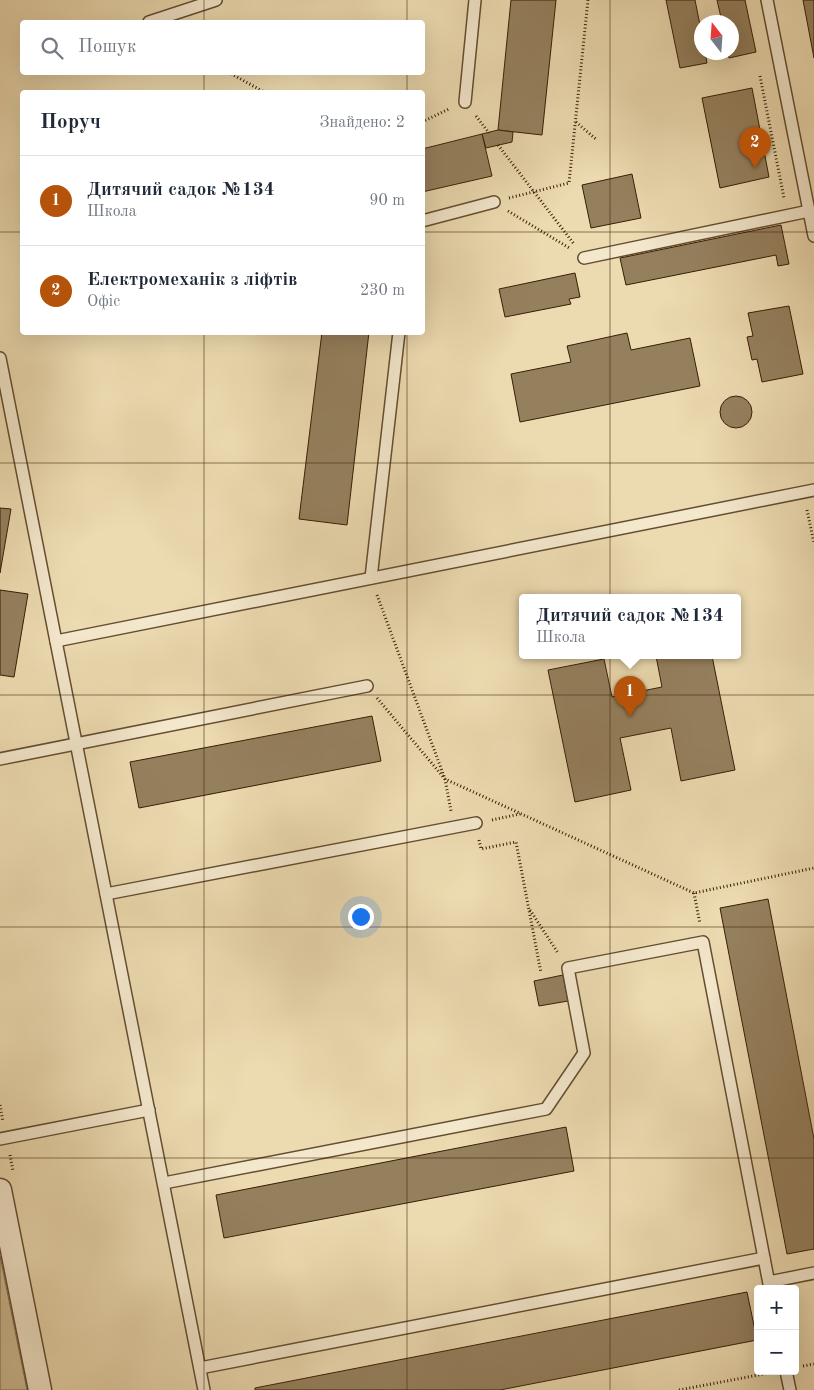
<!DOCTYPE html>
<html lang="uk">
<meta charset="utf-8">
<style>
:root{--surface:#fff;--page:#f6f6f7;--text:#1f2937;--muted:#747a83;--line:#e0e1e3;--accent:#b45309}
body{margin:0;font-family:"Old Standard TT",serif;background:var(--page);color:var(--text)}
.controls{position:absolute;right:15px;bottom:15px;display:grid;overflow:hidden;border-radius:5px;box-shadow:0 5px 20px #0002}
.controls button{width:45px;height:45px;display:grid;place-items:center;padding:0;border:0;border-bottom:1px solid var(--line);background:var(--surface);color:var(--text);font:25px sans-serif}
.compass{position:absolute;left:694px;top:15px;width:45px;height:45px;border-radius:50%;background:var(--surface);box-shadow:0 5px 20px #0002;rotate:343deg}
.you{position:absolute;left:360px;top:916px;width:18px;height:18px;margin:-12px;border:4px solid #fff;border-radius:50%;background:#1a73e8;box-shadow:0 0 0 8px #1a73e833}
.badge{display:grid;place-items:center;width:32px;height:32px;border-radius:50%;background:var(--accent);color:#fff;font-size:16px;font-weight:700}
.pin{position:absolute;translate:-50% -41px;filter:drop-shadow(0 1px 2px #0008)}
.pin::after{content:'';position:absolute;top:26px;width:18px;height:15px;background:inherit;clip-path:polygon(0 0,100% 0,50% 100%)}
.popup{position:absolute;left:519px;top:594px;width:222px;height:65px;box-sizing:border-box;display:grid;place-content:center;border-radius:5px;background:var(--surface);filter:drop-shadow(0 1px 4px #0005);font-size:16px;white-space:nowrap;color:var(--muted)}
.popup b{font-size:19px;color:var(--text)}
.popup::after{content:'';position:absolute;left:50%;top:100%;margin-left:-10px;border:10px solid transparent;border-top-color:var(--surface)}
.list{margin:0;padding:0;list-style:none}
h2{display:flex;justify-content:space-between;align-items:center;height:65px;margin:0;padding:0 20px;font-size:21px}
h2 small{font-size:16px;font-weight:400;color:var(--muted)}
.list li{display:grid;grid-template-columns:32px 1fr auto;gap:15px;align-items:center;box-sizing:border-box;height:90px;padding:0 20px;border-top:1px solid var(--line)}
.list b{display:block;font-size:19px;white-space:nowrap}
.list p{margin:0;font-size:16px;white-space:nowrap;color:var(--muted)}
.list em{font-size:16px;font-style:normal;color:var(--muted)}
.icon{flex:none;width:28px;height:28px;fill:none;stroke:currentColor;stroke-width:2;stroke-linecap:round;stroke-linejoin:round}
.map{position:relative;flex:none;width:814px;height:1390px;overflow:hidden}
.search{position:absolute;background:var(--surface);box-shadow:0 5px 20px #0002;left:20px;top:20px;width:405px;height:55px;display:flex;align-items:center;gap:12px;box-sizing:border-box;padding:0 18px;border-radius:5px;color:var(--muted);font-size:19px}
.panel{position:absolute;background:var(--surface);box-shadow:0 5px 20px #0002;left:20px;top:90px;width:405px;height:245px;border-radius:5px}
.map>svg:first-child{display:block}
.green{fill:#cdba93;stroke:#826c4c}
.building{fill:#95805e;stroke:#371e06}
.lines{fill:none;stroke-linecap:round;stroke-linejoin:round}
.lane-casing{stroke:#644d30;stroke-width:14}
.street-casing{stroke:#644d30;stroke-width:25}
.path{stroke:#371e06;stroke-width:3;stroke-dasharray:1 2.5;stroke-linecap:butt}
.lane{stroke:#f3e7cc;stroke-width:11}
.street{stroke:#f3e7cc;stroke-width:22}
.grid{fill:none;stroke:#371e06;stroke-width:1;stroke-opacity:0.55}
</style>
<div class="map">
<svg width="814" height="1390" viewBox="0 0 814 1390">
<rect width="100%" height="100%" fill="#ecdab0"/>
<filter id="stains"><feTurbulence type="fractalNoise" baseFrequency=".004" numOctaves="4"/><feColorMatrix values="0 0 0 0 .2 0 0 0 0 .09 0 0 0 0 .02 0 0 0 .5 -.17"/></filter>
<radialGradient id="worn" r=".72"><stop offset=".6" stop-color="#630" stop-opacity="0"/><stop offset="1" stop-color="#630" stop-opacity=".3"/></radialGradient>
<!-- green -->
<polygon class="green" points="0,1256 27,1390 0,1390"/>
<!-- building -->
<g class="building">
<polygon points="511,0 556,0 542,135 498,130"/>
<polygon points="666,0 695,0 702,35 702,52 705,52 707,63 680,68"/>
<polygon points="717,0 745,0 756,52 729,58 728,52 732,52 732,22 722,22"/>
<polygon points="803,0 814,0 814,58"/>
<polygon points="752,88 769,177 720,188 702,98"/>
<polygon points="498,130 513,132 512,142 486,148 482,134"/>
<polygon points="482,134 492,176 422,192 422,149"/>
<polygon points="632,174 641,218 591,228 582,185"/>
<polygon points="781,225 789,264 778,266 776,255 626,285 620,258"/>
<polygon points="575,273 580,297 569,299 571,304 505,317 499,289"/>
<polygon points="789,306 803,374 762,382 757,359 752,360 747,337 753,336 748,313"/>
<polygon points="322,332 369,332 347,525 299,519"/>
<polygon points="627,333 631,350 690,338 700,386 520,422 511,374 571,362 567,346"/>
<circle cx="736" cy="412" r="16"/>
<polygon points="0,508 11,509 0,573"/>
<polygon points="0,590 28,594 14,677 0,675"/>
<polygon points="656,656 712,656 735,770 681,781 671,728 620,738 631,790 575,802 548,670 604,659 612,697 662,687"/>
<polygon points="372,716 381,761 139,808 130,762"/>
<polygon points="768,899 814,1139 814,1249 787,1254 720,908"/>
<polygon points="563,975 568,1001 539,1006 534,981"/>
<polygon points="566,1127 574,1171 224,1238 216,1195"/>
<polygon points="747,1292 757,1340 500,1390 255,1390 255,1388"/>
</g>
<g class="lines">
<defs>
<g id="lane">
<polyline points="767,0 814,236"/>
<polyline points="149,22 216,0"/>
<polyline points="465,102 475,0"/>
<polyline points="422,221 494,202"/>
<polyline points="584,258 809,211"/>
<polyline points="0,358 204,1390"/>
<polyline points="371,578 399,332"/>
<polyline points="56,641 814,490"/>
<polyline points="0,759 367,686"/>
<polyline points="106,894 476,823"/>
<polyline points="0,1139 149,1110"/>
<polyline points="164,1183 546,1109 584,1053 568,968 703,942 770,1289"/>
<polyline points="769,1282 814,1273"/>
<polyline points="200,1368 764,1258"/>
<polyline points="786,1371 790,1390"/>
</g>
<polyline id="street" points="0,1190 40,1390"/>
</defs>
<!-- lane casing -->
<use href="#lane" class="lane-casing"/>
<!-- street casing -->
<use href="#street" class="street-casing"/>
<!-- path -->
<g class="path">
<polyline points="228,72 264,92"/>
<polyline points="760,76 784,198"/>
<polyline points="476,116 489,133"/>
<polyline points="422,122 449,109"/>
<polyline points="576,122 597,140"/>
<polyline points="498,145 574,244"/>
<polyline points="509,198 569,183 588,0"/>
<polyline points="508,211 571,249"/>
<polyline points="807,510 814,543"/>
<polyline points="377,595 445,779 451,811"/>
<polyline points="377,698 445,779 694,893 814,868"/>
<polyline points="492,820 520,814"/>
<polyline points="479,840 481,849 516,842 541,973"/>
<polyline points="694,893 700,924"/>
<polyline points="530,910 558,953"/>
<polyline points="0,1105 3,1122"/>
<polyline points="10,1155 13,1171"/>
<polyline points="803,1366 814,1364"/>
<polyline points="679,1390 769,1373"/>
</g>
<!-- lane -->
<use href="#lane" class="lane"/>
<!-- street -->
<use href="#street" class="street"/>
</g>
<!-- grid -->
<path class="grid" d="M 204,0 L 204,22M 407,0 L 407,22M 610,0 L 610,1390M 204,72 L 204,92M 407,72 L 407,92M 0,232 L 22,232M 422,232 L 814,232M 204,332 L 204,1390M 407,332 L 407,1390M 0,463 L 814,463M 0,695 L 814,695M 0,927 L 814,927M 0,1158 L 814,1158"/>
<rect width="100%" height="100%" filter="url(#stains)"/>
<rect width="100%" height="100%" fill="url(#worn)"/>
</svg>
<div class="controls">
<button>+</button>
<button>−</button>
</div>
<svg class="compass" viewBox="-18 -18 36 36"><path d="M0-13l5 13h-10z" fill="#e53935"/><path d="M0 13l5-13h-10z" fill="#747a83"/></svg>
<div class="you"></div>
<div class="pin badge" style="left:630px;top:717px">1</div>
<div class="popup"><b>Дитячий садок №134</b>Школа</div>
<div class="pin badge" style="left:755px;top:168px">2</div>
<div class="search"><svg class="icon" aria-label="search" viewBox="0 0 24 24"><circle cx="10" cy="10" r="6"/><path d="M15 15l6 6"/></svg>Пошук</div>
<section class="panel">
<h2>Поруч<small>Знайдено: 2</small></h2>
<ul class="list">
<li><span class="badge">1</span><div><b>Дитячий садок №134</b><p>Школа</p></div><em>90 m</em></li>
<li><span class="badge">2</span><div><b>Електромеханік з ліфтів</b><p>Офіс</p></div><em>230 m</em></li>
</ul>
</section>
</div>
